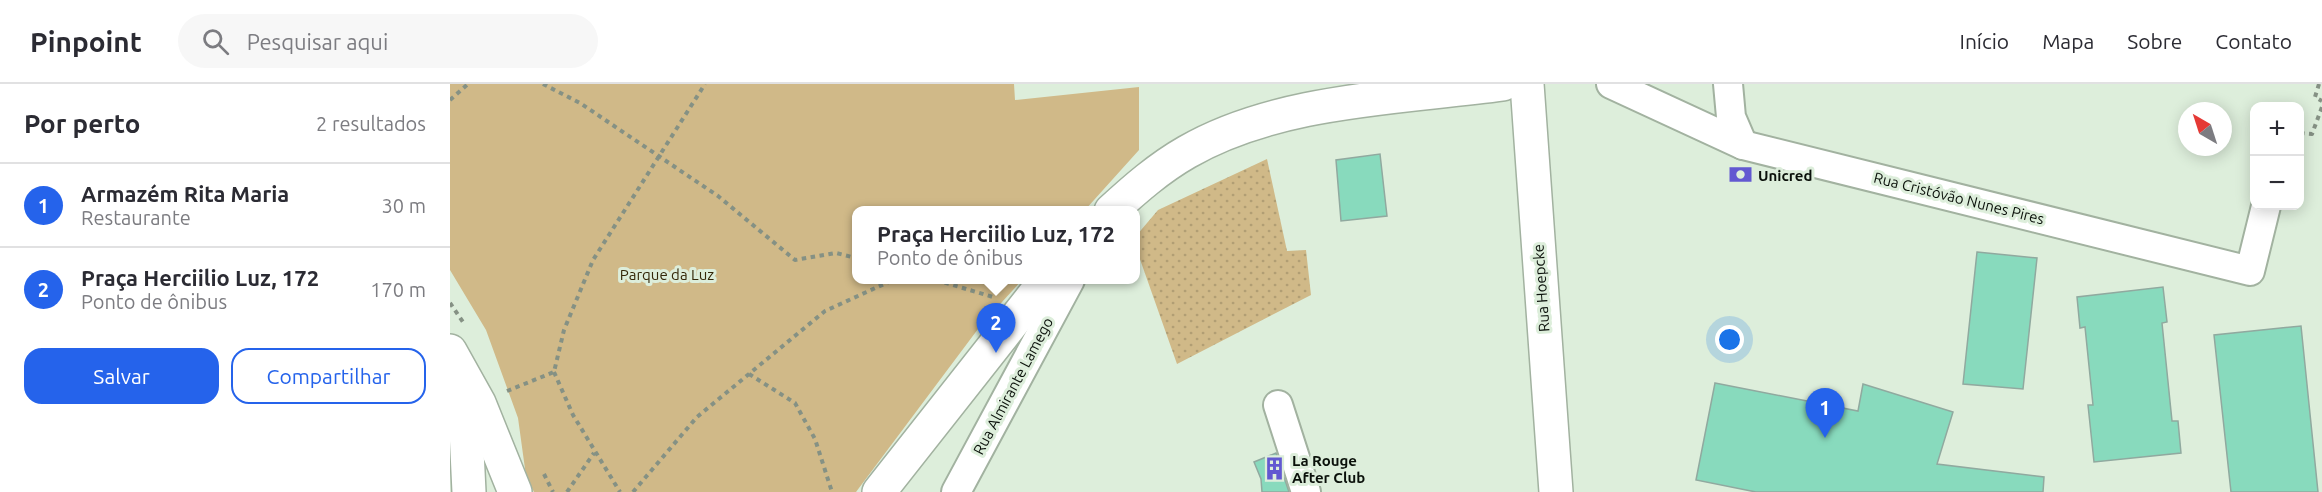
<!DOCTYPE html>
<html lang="pt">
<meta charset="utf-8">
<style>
:root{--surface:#fff;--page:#f7f7f7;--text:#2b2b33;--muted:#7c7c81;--line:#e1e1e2;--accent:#2563eb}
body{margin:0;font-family:Ubuntu,sans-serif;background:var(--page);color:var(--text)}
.controls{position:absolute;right:18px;top:18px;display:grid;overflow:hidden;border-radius:12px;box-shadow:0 3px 15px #0003}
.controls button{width:54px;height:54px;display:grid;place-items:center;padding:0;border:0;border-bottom:2px solid var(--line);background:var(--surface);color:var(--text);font:30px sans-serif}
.compass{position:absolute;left:1728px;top:18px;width:54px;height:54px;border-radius:50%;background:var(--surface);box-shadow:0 3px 15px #0003;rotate:321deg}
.you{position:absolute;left:1280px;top:256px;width:21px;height:21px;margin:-15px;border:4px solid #fff;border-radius:50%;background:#1a73e8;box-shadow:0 0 0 9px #1a73e833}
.badge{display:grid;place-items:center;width:39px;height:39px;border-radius:50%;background:var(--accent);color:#fff;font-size:20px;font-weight:700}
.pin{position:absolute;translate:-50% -50px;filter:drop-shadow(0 2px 3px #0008)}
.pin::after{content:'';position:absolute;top:32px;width:21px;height:18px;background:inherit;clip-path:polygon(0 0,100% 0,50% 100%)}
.popup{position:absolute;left:402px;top:122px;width:288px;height:78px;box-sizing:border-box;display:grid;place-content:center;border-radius:12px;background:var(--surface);filter:drop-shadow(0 2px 4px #0005);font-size:20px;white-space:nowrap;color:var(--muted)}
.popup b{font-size:22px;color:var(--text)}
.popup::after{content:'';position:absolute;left:50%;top:100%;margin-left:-12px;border:12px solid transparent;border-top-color:var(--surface)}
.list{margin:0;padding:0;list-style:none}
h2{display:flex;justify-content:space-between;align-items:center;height:78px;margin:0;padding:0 24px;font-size:26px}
h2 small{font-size:20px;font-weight:400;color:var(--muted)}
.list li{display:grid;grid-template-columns:39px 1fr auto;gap:18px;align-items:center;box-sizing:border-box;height:84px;padding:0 24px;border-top:2px solid var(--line)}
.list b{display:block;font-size:22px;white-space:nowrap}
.list p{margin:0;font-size:20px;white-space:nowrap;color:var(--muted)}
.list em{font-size:20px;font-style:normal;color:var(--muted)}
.actions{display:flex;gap:12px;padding:18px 24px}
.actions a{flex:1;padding:14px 0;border:2px solid var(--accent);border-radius:18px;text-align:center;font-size:21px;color:var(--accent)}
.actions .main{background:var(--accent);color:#fff}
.icon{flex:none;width:33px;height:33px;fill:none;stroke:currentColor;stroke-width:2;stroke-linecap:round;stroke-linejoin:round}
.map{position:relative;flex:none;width:1872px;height:408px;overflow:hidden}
header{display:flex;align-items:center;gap:36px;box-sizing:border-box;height:84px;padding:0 30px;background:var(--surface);border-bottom:2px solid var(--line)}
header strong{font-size:28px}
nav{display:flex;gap:33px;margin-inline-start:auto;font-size:21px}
.search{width:420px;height:54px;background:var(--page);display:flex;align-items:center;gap:15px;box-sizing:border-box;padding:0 21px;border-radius:33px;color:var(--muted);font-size:22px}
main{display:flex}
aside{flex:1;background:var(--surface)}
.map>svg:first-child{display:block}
.grass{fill:url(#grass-dots)}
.park{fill:#d0b988}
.building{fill:#88dabd;stroke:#90a99f;stroke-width:1.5}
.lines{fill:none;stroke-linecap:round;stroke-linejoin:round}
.minor-casing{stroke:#a2b2a0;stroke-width:32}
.major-casing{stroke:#a2b2a0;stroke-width:36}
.path{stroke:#859184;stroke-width:4;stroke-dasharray:4.5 4.5;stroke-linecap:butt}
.minor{stroke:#fff;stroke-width:28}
.major{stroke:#fff;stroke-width:33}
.labels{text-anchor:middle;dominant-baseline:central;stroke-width:6;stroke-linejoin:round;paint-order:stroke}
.poi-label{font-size:15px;font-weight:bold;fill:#0a100a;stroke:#ddeedb;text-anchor:start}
.street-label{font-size:15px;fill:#0a100a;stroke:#ddeedb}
.park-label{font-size:15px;fill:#342708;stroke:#ddeedb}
</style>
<header>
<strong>Pinpoint</strong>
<div class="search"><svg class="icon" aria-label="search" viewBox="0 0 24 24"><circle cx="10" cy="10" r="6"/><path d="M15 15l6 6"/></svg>Pesquisar aqui</div>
<nav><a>Início</a><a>Mapa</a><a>Sobre</a><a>Contato</a></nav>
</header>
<main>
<aside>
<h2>Por perto<small>2 resultados</small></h2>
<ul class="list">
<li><span class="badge">1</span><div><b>Armazém Rita Maria</b><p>Restaurante</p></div><em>30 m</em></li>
<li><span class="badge">2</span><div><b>Praça Herciilio Luz, 172</b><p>Ponto de ônibus</p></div><em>170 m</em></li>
</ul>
<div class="actions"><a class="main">Salvar</a><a>Compartilhar</a></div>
</aside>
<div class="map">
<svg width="1872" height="408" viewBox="0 0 1872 408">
<defs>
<pattern id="grass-dots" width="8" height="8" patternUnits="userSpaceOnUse" patternTransform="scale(1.5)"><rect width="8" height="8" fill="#d0b988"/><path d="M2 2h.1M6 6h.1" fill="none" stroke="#b19e74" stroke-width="1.8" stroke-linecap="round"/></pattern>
</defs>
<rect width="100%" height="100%" fill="#ddeedb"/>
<!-- grass -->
<polygon class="grass" points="817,75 837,167 856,166 861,211 727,280 686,164 686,152 708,126"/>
<!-- park -->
<polygon class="park" points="0,0 564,0 565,16 689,3 689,66 635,126 406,127 406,196 572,196 531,241 406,408 84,408 76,392 68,334 36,246 0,186"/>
<!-- building -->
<g class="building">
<polygon points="930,70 937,132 891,137 886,76"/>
<polygon points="1527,168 1587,174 1573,305 1513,300"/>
<polygon points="1713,203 1717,238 1712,239 1722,337 1728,337 1731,369 1644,378 1638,321 1643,321 1635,243 1630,244 1627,213"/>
<polygon points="1851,242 1868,408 1781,408 1764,251"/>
<polygon points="1265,299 1408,327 1413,300 1503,328 1487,380 1594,393 1593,408 1306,408 1246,396"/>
<polygon points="826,369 839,408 812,408 811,395 804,378"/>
</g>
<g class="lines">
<defs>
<g id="minor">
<polyline points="1161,0 1293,61 1800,187 1816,122"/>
<polyline points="1278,0 1281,33 1293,61"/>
<polyline points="828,321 856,408"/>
<polyline points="506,408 620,196"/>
</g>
<g id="major">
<polyline points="1077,0 1106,408"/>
<path d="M 661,127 C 685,105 709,84 737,68 C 829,15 951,14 1053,0"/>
<polyline points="0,267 29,319 65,408"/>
<polyline points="14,305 19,408"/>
<polyline points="429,408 596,196"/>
</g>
</defs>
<!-- minor casing -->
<use href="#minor" class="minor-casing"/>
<!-- major casing -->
<use href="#major" class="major-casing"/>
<!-- path -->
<g class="path">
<polyline points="93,0 130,19 268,112 345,176 386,169 406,174"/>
<polyline points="1869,0 1865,13 1872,17"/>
<polyline points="0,16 18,0"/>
<polyline points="1850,49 1862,50 1872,23"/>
<polyline points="486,196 543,213"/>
<polyline points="0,219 13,238"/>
<polyline points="104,288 123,331 170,408"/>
<polyline points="299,290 345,319 365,355 382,408"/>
<polyline points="57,307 104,288 114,246 143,176 255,0"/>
<polyline points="94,390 103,408"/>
<polyline points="117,408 144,369"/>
<polyline points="183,408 247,333 375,227 443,196"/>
</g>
<!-- minor -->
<use href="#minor" class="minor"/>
<!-- major -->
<use href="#major" class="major"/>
</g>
<!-- icons -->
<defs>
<symbol id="bank-bare" viewBox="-9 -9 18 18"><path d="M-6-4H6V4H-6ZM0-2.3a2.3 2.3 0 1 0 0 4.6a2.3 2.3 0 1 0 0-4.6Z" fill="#6258d1" stroke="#ddeedb" stroke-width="2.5" paint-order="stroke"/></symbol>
<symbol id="building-bare" viewBox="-9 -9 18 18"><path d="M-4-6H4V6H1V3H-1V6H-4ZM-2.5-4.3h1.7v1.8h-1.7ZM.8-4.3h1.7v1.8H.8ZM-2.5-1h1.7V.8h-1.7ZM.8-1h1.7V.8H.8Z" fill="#6258d1" stroke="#ddeedb" stroke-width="2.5" paint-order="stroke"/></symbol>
</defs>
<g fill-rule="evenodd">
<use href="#bank-bare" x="1274" y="74" width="33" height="33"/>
<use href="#building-bare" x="808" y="368" width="33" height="33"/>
</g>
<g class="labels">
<!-- poi labels -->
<g class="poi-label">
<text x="1308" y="91">Unicred</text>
<text x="842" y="376">La Rouge<tspan x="842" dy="17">After Club</tspan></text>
</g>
<!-- street labels -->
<g class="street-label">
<text transform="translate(1509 114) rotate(14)">Rua Cristóvão Nunes Pires</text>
<text transform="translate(1091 204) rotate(-94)">Rua Hoepcke</text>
<text transform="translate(563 302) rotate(-62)">Rua Almirante Lamego</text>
</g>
<!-- park labels -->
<g class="park-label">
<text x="217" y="190">Parque da Luz</text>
</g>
</g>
</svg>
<div class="controls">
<button>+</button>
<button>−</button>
</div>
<svg class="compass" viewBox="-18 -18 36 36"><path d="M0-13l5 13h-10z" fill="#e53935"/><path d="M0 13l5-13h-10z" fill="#7c7c81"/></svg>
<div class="you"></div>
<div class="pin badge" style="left:1375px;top:354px">1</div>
<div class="pin badge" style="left:546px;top:269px">2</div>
<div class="popup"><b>Praça Herciilio Luz, 172</b>Ponto de ônibus</div>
</div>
</main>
